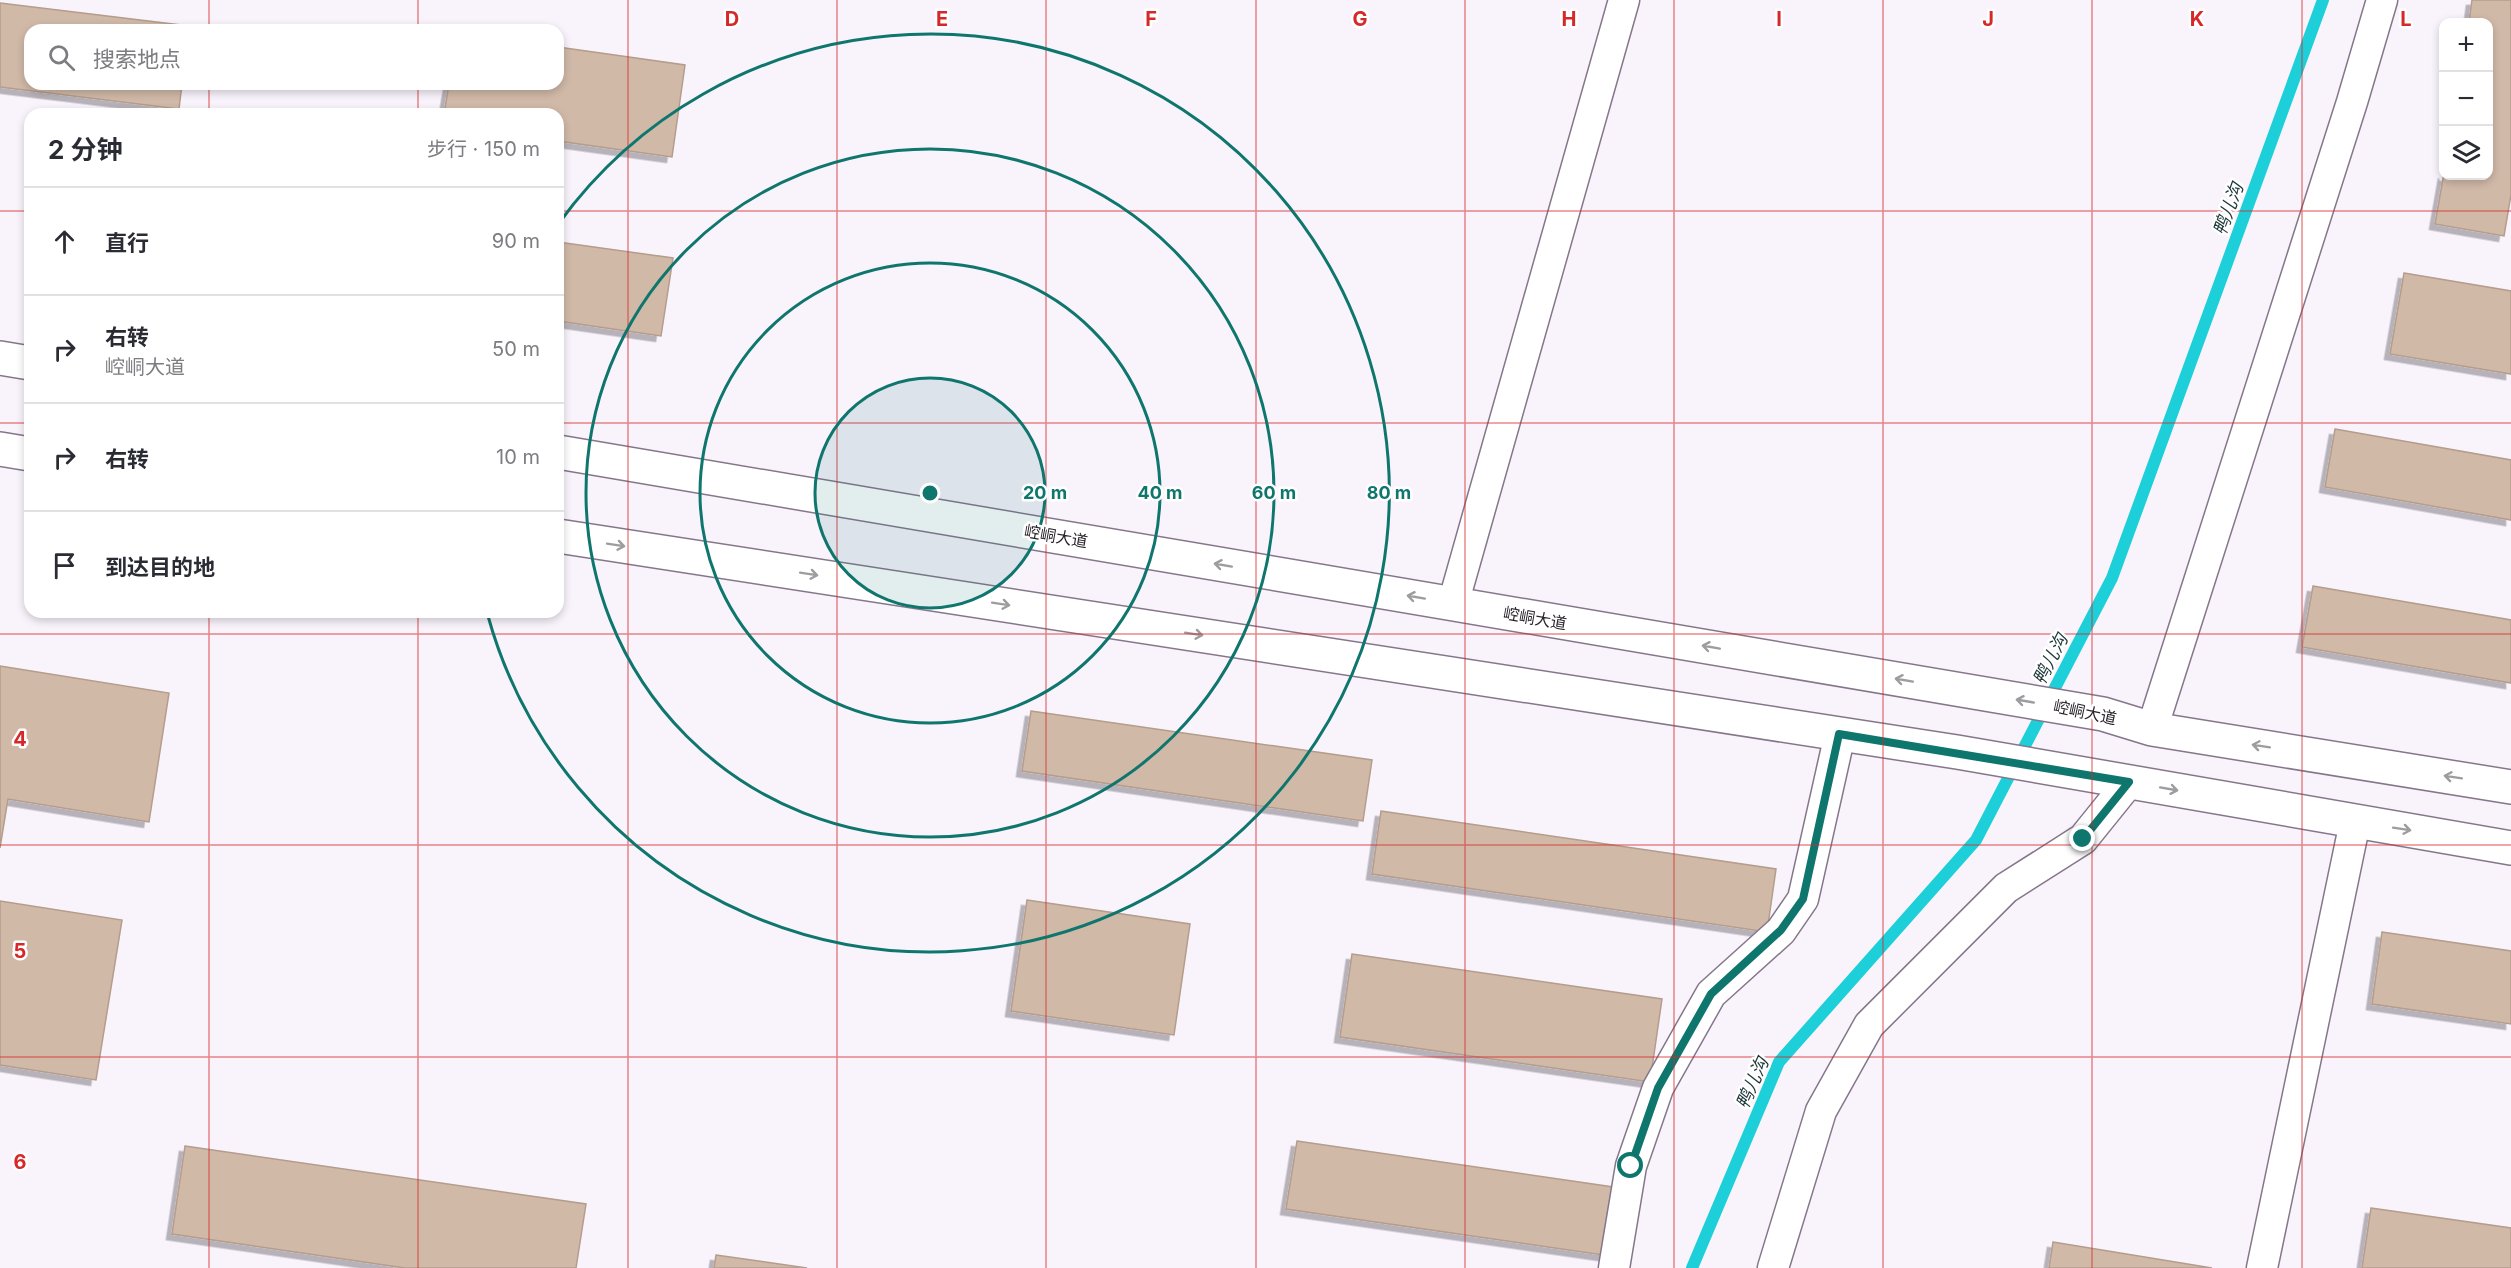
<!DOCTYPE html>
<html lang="zh">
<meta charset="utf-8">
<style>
:root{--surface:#fff;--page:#f7f7f7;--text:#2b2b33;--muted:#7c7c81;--line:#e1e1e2}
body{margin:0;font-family:Inter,"Noto Sans SC",sans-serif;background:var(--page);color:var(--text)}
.controls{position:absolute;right:18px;top:18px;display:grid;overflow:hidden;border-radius:12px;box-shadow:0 3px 9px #0003}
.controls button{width:54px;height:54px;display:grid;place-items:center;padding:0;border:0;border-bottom:2px solid var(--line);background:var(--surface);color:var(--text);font:30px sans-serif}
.stop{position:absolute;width:18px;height:18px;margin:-14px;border:4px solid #0f766e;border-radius:50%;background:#fff}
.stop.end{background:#0f766e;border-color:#fff;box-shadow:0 2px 6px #0008}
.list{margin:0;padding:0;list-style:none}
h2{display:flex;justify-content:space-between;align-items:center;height:78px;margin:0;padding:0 24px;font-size:26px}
h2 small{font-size:20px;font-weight:400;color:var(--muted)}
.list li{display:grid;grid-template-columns:39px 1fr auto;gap:18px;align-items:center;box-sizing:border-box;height:108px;padding:0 24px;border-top:2px solid var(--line)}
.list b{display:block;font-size:22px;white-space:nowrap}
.list p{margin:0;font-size:20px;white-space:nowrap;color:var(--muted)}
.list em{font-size:20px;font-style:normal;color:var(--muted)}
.icon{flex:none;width:33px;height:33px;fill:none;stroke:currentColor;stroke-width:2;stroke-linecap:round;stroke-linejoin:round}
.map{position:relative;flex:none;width:2511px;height:1268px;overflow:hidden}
.search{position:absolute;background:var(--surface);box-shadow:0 3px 9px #0003;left:24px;top:24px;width:540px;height:66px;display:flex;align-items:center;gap:15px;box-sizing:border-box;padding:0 21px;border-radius:18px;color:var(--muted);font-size:22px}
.panel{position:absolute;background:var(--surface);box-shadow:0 3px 9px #0003;left:24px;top:108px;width:540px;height:510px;border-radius:18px}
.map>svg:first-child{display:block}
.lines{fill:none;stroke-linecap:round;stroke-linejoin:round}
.stream{stroke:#1dcfd8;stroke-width:12}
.building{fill:#d1b9a8;stroke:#b49d8c;stroke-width:1.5;filter:url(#shadow)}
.minor-casing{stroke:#85768b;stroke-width:33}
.secondary-casing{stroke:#85768b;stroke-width:36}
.minor{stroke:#fff;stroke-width:30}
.secondary{stroke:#fff;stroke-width:33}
.oneway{stroke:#9f9ca0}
.route{stroke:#0f766e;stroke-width:8}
.grid{fill:none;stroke:#d62828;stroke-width:1.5;stroke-opacity:0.55}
.ring{fill:none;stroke:#0f766e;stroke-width:3}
.labels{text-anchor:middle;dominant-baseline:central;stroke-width:5;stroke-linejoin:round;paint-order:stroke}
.street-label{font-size:16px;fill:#29232b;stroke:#fff}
.water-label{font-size:18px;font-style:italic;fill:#1d3638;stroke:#fff}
.grid-label{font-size:20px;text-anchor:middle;font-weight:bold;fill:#d62828;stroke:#fff;stroke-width:5;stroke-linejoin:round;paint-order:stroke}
.centre{fill:#0f766e;stroke:#fff;stroke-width:3}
.ring-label{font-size:18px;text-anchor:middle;font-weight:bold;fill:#0f766e;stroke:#fff;stroke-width:5;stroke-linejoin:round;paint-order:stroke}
</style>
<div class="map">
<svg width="2511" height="1268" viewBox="0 0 2511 1268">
<defs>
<filter id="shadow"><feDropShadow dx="-5.5" dy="5.5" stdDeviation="0" flood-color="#0004"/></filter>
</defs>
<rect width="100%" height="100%" fill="#f9f3fc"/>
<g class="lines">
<!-- stream -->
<polyline class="stream" points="1692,1268 1779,1062 1976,840 2112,578 2323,0"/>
</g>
<!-- building -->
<g class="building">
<polygon points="2472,0 2511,0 2511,195 2504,236 2435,224 2444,173 2444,176 2488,176 2488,22 2469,22"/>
<polygon points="0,3 189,26 189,30 30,30 30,84 182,84 179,109 0,87"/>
<polygon points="558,47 685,65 672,157 558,141 558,114 444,114 449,84 558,84"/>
<polygon points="558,242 673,258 661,336 558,321"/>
<polygon points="2404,273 2511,291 2511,374 2390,354"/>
<polygon points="2335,429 2511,460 2511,520 2325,487"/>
<polygon points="2313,586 2511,620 2511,683 2302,647"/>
<polygon points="0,666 169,693 149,822 8,799 0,848"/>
<polygon points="1031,711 1372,760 1363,821 1022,771"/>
<polygon points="1381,811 1776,869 1767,932 1372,874"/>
<polygon points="1027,900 1190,924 1174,1035 1011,1011"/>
<polygon points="0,901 122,920 96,1080 0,1065"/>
<polygon points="2382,932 2511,951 2511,1024 2372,1004"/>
<polygon points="1352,954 1662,999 1650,1082 1340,1037"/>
<polygon points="1297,1141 1620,1188 1610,1256 1286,1209"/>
<polygon points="185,1146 586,1204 576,1268 405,1268 172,1234"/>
<polygon points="2371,1208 2511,1228 2511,1268 2362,1268"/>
<polygon points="2053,1242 2212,1268 2049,1268"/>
<polygon points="716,1255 807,1268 714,1268"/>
</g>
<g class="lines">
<defs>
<g id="minor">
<polyline points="1453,604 1624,0"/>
<polyline points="2152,729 2352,102 2382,0"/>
<polyline points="1614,1268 1631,1166 1658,1088 1711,994 1781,931 1803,899 1840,734"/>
<polyline points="1773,1268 1821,1111 1869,1025 2006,888 2083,839 2129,782"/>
<polyline points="2262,1268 2355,822"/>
</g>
<g id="secondary">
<polyline points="0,358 30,363"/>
<polyline points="0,449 30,454"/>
<polyline points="558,452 2103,714 2152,729 2511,787"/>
<polyline points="558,536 1957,752 2511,848"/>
</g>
</defs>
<!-- minor casing -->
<use href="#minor" class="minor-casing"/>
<!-- secondary casing -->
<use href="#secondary" class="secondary-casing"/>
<!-- minor -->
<use href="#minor" class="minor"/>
<!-- secondary -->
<use href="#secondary" class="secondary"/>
</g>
<!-- one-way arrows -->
<defs><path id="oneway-shaft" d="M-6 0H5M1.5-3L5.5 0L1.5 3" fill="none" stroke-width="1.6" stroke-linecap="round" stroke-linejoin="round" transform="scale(1.5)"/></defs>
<g class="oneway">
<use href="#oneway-shaft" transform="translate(616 545) rotate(9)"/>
<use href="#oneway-shaft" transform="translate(1223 565) rotate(-170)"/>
<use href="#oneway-shaft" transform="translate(809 574) rotate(9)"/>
<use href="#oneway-shaft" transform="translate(1416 597) rotate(-170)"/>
<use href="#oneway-shaft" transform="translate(1001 604) rotate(9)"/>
<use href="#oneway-shaft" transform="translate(1194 634) rotate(9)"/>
<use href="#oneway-shaft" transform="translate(1711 647) rotate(-170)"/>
<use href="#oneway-shaft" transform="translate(1904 680) rotate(-170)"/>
<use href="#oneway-shaft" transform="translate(2025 701) rotate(-170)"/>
<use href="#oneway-shaft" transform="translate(2261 746) rotate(-171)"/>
<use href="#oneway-shaft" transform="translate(2453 777) rotate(-171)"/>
<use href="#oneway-shaft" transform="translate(2169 789) rotate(10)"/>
<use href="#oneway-shaft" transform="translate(2402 829) rotate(9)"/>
</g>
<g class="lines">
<!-- route -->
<polyline class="route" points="1631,1166 1658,1088 1711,994 1781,930 1803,899 1839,734 2129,782 2083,839"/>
</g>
<!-- grid -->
<path class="grid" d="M 209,0 L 209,30M 418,0 L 418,30M 628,0 L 628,1268M 837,0 L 837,1268M 1046,0 L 1046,1268M 1256,0 L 1256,1268M 1465,0 L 1465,1268M 1674,0 L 1674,1268M 1883,0 L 1883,1268M 2092,0 L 2092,1268M 2302,0 L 2302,1268M 209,84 L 209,114M 418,84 L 418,114M 0,211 L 30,211M 558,211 L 2511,211M 0,423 L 30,423M 558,423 L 2511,423M 209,612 L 209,1268M 418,612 L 418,1268M 0,634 L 2511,634M 0,845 L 2511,845M 0,1057 L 2511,1057"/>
<!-- distance rings -->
<circle cx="930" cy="493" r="115" fill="#0f766e" fill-opacity=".12"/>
<g class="ring">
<circle cx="930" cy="493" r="115"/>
<circle cx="930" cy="493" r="230"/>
<circle cx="930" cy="493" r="344"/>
<path d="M559 223A459 459 0 1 1 488 616"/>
</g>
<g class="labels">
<!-- street labels -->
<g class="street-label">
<text transform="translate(1056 536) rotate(10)">崆峒大道</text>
<text transform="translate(1535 618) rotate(10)">崆峒大道</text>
<text transform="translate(2085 712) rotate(12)">崆峒大道</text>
</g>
<!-- water labels -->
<g class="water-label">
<text transform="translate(2228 209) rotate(-70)">鸭儿沟</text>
<text transform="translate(2050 659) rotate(-63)">鸭儿沟</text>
<text transform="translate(1752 1083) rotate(-66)">鸭儿沟</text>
</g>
</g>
<g class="grid-label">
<text x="732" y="26">D</text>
<text x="942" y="26">E</text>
<text x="1151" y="26">F</text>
<text x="1360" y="26">G</text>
<text x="1569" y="26">H</text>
<text x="1779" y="26">I</text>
<text x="1988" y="26">J</text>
<text x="2197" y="26">K</text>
<text x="2406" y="26">L</text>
<text x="20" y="746">4</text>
<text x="20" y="958">5</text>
<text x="20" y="1169">6</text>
</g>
<circle cx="930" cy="493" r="9" class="centre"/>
<g class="ring-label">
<text x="1045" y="499">20 m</text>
<text x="1160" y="499">40 m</text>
<text x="1274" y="499">60 m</text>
<text x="1389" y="499">80 m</text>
</g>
</svg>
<div class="controls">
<button>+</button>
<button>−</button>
<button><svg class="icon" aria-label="layers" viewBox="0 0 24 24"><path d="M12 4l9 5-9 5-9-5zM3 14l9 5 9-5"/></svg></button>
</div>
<div class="stop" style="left:1631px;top:1166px"></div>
<div class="stop end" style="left:2083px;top:839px"></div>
<div class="search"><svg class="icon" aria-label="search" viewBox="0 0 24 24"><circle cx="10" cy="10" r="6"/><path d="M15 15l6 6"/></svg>搜索地点</div>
<section class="panel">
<h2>2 分钟<small>步行 · 150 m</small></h2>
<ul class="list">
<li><svg class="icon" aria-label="ahead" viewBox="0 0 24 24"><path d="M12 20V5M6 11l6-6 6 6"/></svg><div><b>直行</b></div><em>90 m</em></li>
<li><svg class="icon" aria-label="right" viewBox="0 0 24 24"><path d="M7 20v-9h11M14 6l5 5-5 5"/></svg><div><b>右转</b><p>崆峒大道</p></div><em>50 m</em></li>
<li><svg class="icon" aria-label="right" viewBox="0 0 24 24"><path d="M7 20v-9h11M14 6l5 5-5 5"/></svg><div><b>右转</b></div><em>10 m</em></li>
<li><svg class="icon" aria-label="arrive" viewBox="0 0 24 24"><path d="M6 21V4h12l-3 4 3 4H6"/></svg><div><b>到达目的地</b></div></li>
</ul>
</section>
</div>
